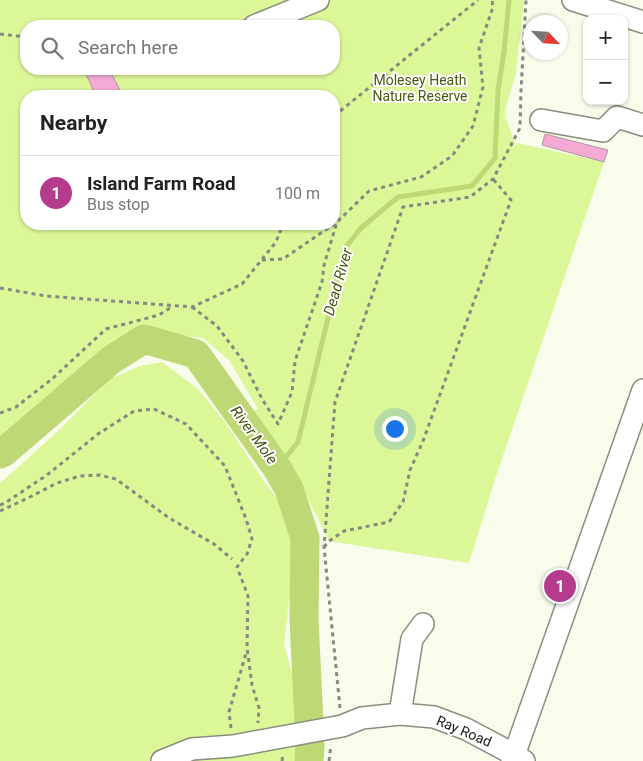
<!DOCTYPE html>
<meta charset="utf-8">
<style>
:root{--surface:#fff;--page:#f6f6f6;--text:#222;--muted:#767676;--line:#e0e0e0;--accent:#b53b8d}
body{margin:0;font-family:Roboto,sans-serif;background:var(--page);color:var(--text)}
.controls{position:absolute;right:15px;top:15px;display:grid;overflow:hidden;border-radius:10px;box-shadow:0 1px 4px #0004}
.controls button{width:45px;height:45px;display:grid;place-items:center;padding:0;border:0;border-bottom:1px solid var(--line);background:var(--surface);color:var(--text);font:25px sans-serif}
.compass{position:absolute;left:523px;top:15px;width:45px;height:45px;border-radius:50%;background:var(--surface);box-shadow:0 1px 4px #0004;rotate:115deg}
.you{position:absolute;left:394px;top:428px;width:18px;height:18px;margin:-12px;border:4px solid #fff;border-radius:50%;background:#1a73e8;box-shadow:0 0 0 8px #1a73e833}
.badge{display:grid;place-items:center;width:32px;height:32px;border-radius:50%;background:var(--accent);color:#fff;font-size:16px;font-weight:700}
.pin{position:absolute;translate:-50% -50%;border:2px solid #fff;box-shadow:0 1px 5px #0006}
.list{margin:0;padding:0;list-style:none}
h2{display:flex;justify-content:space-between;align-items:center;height:65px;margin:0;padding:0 20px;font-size:21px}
h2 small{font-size:16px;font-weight:400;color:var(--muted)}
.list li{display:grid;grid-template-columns:32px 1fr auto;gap:15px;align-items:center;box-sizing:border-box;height:75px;padding:0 20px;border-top:1px solid var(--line)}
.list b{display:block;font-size:19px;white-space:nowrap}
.list p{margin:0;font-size:16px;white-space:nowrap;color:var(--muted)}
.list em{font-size:16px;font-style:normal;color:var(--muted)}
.icon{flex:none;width:28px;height:28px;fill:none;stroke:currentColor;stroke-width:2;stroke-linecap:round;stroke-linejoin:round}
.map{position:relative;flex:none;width:643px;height:761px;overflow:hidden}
.search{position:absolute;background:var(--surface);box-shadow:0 1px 4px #0004;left:20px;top:20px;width:320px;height:55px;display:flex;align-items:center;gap:12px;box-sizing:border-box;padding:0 18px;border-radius:20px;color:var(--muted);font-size:19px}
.panel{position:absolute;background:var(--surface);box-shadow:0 1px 4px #0004;left:20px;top:90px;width:320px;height:140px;border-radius:20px}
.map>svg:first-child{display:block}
.green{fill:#dcf798;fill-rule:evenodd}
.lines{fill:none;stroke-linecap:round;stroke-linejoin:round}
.stream{stroke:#bdd874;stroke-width:5}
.river{stroke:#bdd874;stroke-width:29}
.building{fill:#f5aad6;stroke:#a898a0}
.minor-casing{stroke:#898e7f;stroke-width:24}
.path{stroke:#86897e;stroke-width:3;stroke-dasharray:4 4;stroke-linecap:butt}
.minor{stroke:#fff;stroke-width:21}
.labels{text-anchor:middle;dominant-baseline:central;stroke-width:4;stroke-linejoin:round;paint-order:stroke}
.park-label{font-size:14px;fill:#495911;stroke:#fff}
.street-label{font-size:14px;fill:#181a14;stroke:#fff}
.water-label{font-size:15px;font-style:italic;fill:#46550b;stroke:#fff}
</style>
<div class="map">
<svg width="643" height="761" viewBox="0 0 643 761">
<rect width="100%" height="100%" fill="#f7fceb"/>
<!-- green -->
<g class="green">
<path d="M 0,0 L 524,0 L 516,73 L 506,107 L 505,116 L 515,143 L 514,147 L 517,143 L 604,162 L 496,476 L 469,563 L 329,541 L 292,467 L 280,446 L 276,449 L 254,410 L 258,409 L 229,360 L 203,338 L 146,331 L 128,338 L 77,372 L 5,442 L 0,444 ZM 26,26 L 334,26 L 334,69 L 26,69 ZM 26,96 L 334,96 L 334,224 L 26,224 Z"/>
<polygon points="162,362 197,388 223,419 263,480 282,505 293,530 295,552 284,644 298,696 297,761 0,761 0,482 5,479 59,430 110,379 140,366"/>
</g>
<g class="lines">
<!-- stream -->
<polyline class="stream" points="277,468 298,442 345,248 361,228 398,197 472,186 495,158 498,90 504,52 509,0"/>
<!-- river -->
<polyline class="river" points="0,454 4,452 111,360 144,339 196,354 277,468 289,489 305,538 304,619 310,744 309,761"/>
</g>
<!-- building -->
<g class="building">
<polygon points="93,69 109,69 123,96 96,96 85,72"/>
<polygon points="545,134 608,150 604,162 542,145"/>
</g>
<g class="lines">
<defs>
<g id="minor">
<polyline points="573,0 643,22"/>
<polyline points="254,26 318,0"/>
<polyline points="541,120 603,131 617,117 643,125"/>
<polyline points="400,714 412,639 423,624"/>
<polyline points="162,761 192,749 233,746 342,726 362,718 400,714 434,717 466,729 515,755 524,761"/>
<polyline points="512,761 643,390"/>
</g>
</defs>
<!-- minor casing -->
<use href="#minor" class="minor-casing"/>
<!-- path -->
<g class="path">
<polyline points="0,34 26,37"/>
<polyline points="334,116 478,0"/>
<polyline points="262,260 283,259 337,222"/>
<polyline points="0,288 46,296 192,307 242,284 276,242 283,224"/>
<polyline points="192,307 217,326 243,361 262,399 278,424 292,392 295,361 322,282 324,265 337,222 369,191 421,177 452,156 473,126 483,87 479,48 493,7 492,0"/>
<polyline points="0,413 16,407 52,379 106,329 159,315 173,306"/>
<polyline points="0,505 5,503 47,475 98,434 134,411 154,409 186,424 225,466 246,519 252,539 247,554 237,567 248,596 247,647 252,685 259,708 258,723"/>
<polyline points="0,511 28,498 57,483 80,476 99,475 116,479 169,518 214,544 232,559"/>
<polyline points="324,547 329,541 344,531 389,522 403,502 410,470 423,441 511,200 493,179"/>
<polyline points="340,708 324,547 335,402 403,207 470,197 493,179 520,128 521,91 526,0"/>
<polyline points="231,728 229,712 247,650"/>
<polyline points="282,761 283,754"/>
<polyline points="329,761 331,745"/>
</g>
<!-- minor -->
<use href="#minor" class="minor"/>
</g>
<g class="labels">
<!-- park labels -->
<g class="park-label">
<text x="420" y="80">Molesey Heath<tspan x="420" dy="16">Nature Reserve</tspan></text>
</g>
<!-- street labels -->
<g class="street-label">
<text transform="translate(464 731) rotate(23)">Ray Road</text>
</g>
<!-- water labels -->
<g class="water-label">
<text transform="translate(338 282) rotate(-74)">Dead River</text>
<text transform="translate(254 435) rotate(54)">River Mole</text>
</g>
</g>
</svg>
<div class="controls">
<button>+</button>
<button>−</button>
</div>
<svg class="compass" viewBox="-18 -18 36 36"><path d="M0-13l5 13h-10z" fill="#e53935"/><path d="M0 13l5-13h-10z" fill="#767676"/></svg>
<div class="you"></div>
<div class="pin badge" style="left:560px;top:586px">1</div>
<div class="search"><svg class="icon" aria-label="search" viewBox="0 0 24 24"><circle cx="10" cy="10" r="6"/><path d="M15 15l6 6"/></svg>Search here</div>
<section class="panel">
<h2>Nearby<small></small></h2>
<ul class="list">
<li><span class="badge">1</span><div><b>Island Farm Road</b><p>Bus stop</p></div><em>100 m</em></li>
</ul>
</section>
</div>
